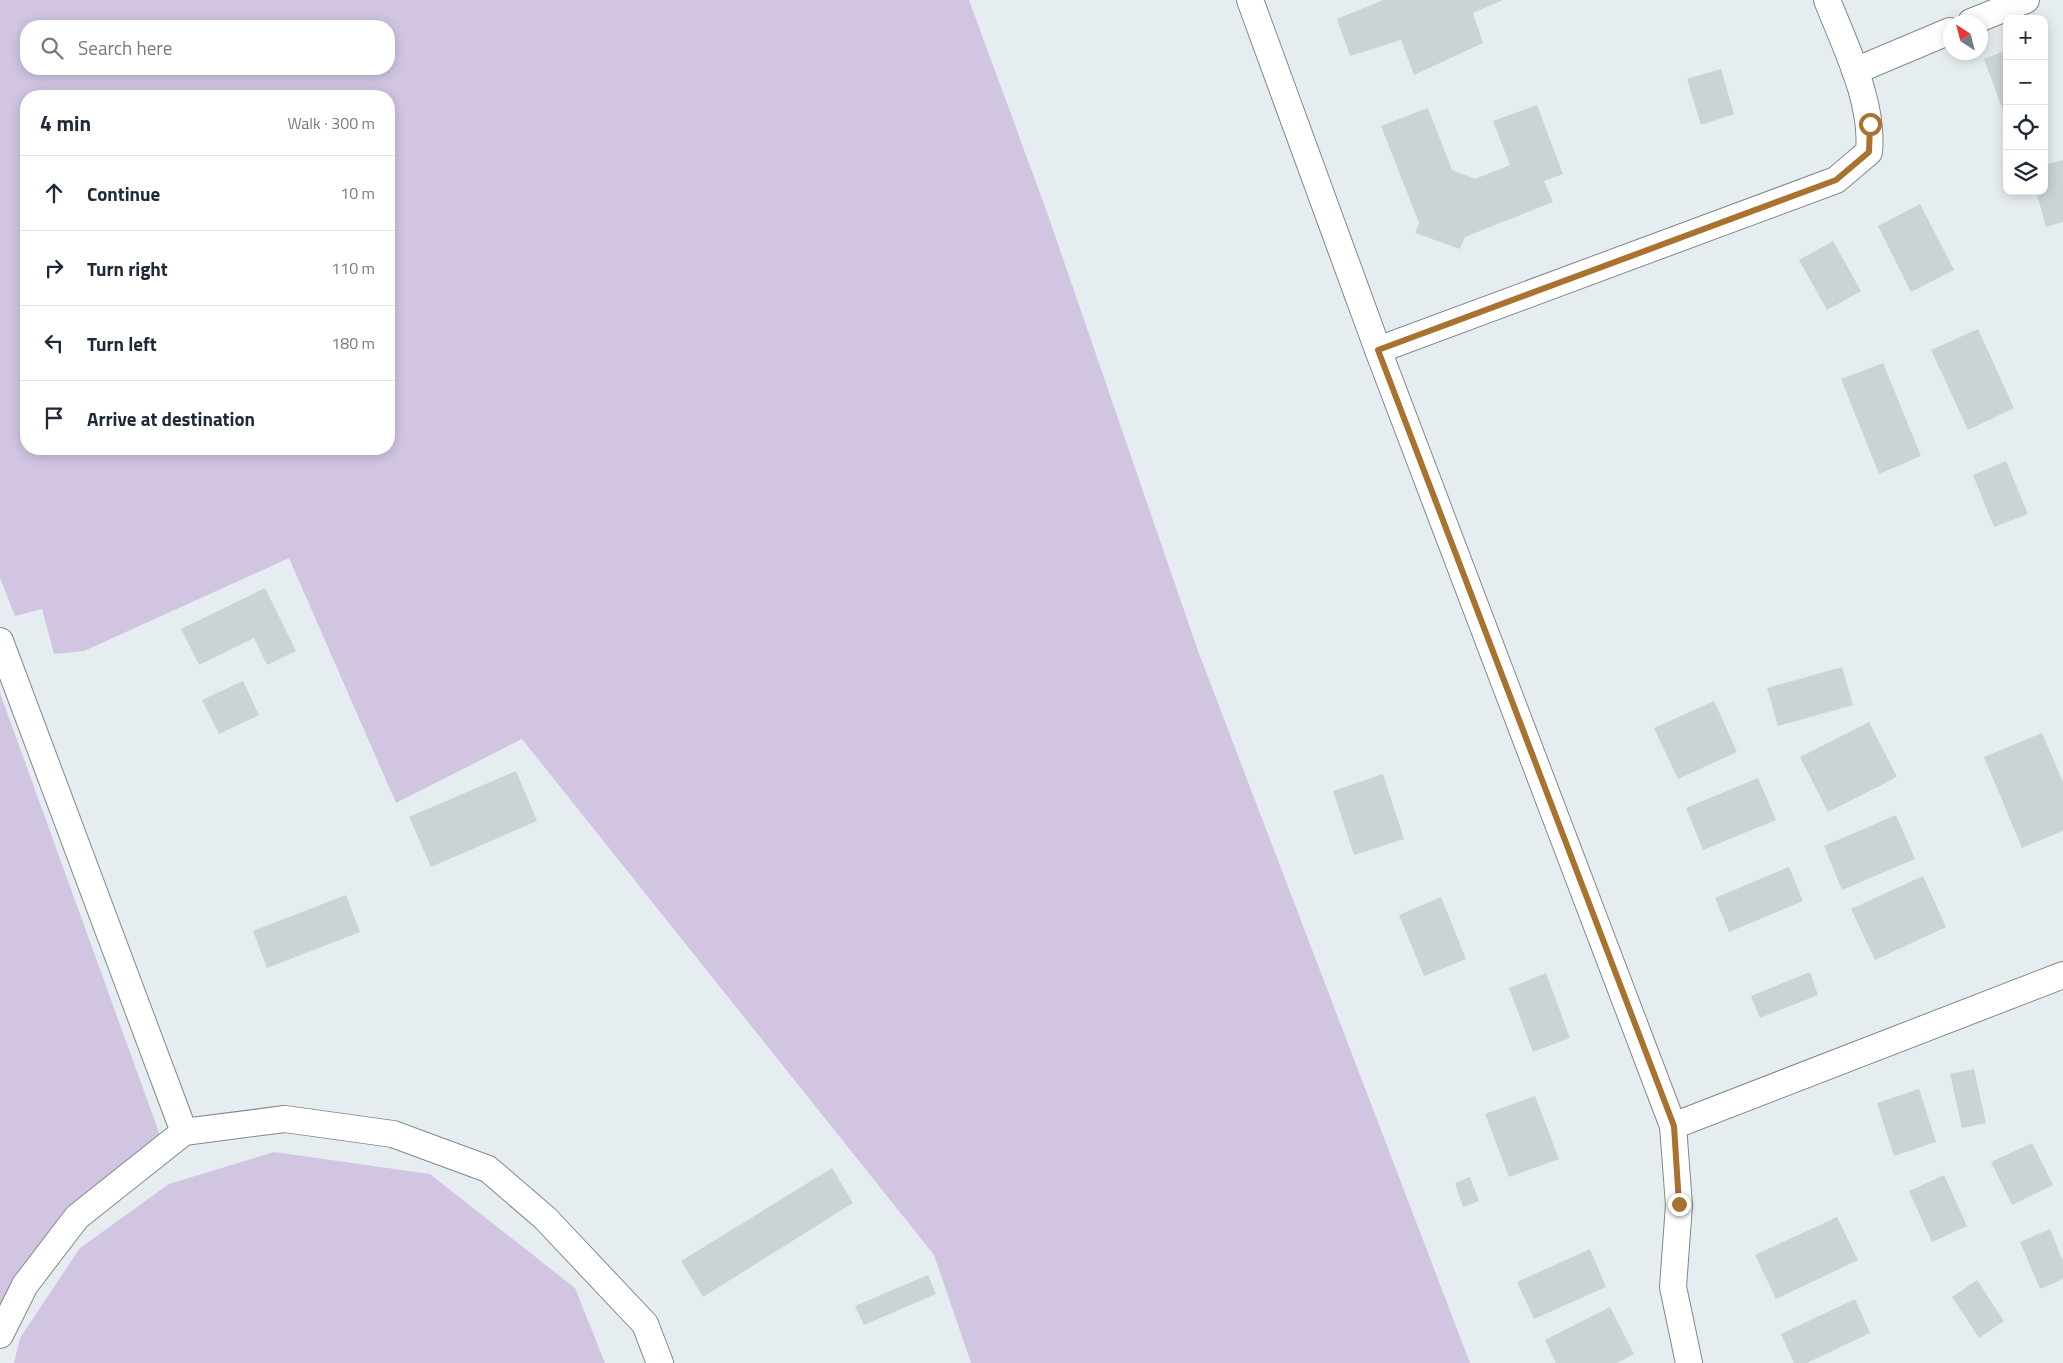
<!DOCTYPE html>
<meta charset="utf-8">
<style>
:root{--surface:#fff;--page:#f6f6f7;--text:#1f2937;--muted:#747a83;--line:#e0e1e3}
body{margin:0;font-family:"Titillium Web",sans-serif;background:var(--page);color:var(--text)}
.controls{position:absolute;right:15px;top:15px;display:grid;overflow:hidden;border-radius:10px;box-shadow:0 2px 12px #0003}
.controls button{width:45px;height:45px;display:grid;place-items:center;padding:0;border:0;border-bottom:1px solid var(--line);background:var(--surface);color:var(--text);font:25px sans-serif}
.compass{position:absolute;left:1943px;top:15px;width:45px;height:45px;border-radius:50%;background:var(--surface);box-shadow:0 2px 12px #0003;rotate:324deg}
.stop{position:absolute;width:15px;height:15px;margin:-11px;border:4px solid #aa722f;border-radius:50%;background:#fff}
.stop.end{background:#aa722f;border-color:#fff;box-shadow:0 1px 5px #0008}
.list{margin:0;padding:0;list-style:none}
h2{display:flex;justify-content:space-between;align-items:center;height:65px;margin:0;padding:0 20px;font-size:21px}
h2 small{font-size:16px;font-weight:400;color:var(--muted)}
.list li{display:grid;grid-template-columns:32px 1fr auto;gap:15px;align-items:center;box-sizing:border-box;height:75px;padding:0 20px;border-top:1px solid var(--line)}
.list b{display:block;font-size:19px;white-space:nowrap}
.list em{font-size:16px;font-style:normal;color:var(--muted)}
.icon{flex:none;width:28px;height:28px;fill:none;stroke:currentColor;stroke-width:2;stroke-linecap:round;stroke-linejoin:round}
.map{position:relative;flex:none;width:2063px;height:1363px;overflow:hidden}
.search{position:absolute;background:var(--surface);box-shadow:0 2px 12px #0003;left:20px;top:20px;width:375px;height:55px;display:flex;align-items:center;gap:12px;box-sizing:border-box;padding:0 18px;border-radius:20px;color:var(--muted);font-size:19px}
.panel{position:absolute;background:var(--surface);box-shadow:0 2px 12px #0003;left:20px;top:90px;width:375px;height:365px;border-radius:20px}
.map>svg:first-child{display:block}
.green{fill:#d1c5e2;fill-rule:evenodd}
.building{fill:#cbd4d4}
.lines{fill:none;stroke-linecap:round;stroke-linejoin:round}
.minor-casing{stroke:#81888c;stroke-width:28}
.minor{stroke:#fff;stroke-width:26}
.route{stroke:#aa722f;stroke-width:6}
</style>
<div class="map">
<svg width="2063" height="1363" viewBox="0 0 2063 1363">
<rect width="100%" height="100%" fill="#e6edf1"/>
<!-- green -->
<g class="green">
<path d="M 0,0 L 969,0 L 1048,215 L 1198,651 L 1470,1363 L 971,1363 L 934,1255 L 522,739 L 396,803 L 289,558 L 84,651 L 54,654 L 42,609 L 15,616 L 0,578 ZM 389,26 L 389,69 L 26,69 L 26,26 ZM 26,96 L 389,96 L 389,449 L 26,449 Z"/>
<polygon points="0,693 161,1138 0,1311"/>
<polygon points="274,1152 430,1174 575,1288 605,1363 14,1363 20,1338 80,1248 169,1184"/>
</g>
<!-- building -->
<g class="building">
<polygon points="1383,0 1503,0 1473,13 1483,43 1414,75 1401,40 1350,56 1337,19"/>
<polygon points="2007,50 2007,121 1984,59"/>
<polygon points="1721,69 1734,114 1701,125 1687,79"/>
<polygon points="1537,105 1563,174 1544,181 1553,202 1465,237 1460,249 1415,233 1419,223 1381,126 1428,108 1452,170 1475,179 1510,165 1493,121"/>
<polygon points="2063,160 2063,222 2046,227 2036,191 2044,191 2044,165"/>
<polygon points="1920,204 1954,270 1911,292 1878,226"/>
<polygon points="1833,241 1861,291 1827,310 1799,260"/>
<polygon points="1978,329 2014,408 1968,430 1931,350"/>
<polygon points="1883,363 1921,456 1879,474 1841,379"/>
<polygon points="2006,461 2028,514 1994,527 1973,475"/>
<polygon points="265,588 296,651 267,665 254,638 199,665 181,629"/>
<polygon points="1842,667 1853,705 1778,726 1767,688"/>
<polygon points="243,681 259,715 219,734 202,700"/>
<polygon points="1714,701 1737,752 1678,779 1654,728"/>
<polygon points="1869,722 1897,777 1828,812 1800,757"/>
<polygon points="2042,733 2063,782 2063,831 2022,848 1984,757"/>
<polygon points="516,771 537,821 431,867 409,817"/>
<polygon points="1383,774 1404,839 1354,855 1333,791"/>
<polygon points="1758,778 1776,820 1703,850 1686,808"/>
<polygon points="1896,815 1915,859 1842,890 1824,846"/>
<polygon points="1789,867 1803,901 1729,932 1715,898"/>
<polygon points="1923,876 1946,927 1875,960 1851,909"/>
<polygon points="346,895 360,932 267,968 253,931"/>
<polygon points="1441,897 1466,959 1424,976 1399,915"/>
<polygon points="1810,972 1818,995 1760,1018 1751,996"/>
<polygon points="1546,973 1570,1038 1533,1052 1509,988"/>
<polygon points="1974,1069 1986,1123 1962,1128 1950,1074"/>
<polygon points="1919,1089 1936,1142 1894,1156 1877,1103"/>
<polygon points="1535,1096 1559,1159 1509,1177 1485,1114"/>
<polygon points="2032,1143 2053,1185 2012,1205 1991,1162"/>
<polygon points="832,1168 853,1203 703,1297 681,1261"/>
<polygon points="1944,1175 1967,1226 1932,1242 1909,1191"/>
<polygon points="1470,1177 1479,1201 1463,1207 1455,1183"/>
<polygon points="1837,1217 1858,1260 1776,1299 1755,1255"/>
<polygon points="2050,1229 2063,1261 2063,1279 2040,1289 2020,1242"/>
<polygon points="1590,1249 1606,1287 1534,1319 1517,1282"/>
<polygon points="928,1275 936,1294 864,1325 855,1306"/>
<polygon points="1977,1280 2004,1321 1979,1338 1952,1297"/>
<polygon points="1855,1299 1870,1333 1807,1363 1794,1363 1781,1334"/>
<polygon points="1610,1307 1634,1354 1617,1363 1556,1363 1545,1340"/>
</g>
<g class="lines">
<defs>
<g id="minor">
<polyline points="1250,0 1378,350 1673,1126 1679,1205 1673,1287 1689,1363"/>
<polyline points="1971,22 2026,0"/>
<polyline points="1855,71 1950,31"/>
<path d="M 1378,350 L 1836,180 L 1869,152 C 1874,102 1845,46 1827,0"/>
<polyline points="0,641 184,1132"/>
<polyline points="1673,1126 2063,975"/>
<polyline points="0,1335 25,1285 77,1217 184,1132 285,1119 393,1134 488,1169 545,1218 645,1324 660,1363"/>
</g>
</defs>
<!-- minor casing -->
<use href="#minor" class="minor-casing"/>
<!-- minor -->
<use href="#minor" class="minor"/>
</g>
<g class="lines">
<!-- route -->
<polyline class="route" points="1679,1204 1674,1126 1378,350 1836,180 1869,152 1870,124"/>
</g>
</svg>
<div class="controls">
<button>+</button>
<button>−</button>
<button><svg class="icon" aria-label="locate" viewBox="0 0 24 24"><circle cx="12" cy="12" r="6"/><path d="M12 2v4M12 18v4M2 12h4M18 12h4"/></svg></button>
<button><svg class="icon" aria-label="layers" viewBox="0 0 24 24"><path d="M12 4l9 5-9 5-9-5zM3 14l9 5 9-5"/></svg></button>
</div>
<svg class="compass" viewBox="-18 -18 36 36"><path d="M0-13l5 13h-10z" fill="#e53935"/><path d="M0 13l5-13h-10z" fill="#747a83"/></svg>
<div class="stop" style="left:1870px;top:124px"></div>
<div class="stop end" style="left:1679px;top:1204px"></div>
<div class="search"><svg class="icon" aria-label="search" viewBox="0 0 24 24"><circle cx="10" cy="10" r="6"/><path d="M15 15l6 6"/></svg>Search here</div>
<section class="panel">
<h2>4 min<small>Walk · 300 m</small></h2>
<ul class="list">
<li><svg class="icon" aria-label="ahead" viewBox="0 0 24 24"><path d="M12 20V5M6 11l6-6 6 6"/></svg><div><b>Continue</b></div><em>10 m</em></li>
<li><svg class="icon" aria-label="right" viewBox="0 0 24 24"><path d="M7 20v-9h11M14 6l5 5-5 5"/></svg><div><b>Turn right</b></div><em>110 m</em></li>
<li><svg class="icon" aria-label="left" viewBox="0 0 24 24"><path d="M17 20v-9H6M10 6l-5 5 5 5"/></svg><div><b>Turn left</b></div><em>180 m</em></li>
<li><svg class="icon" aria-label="arrive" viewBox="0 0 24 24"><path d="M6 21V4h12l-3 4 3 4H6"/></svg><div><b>Arrive at destination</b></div></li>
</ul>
</section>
</div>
